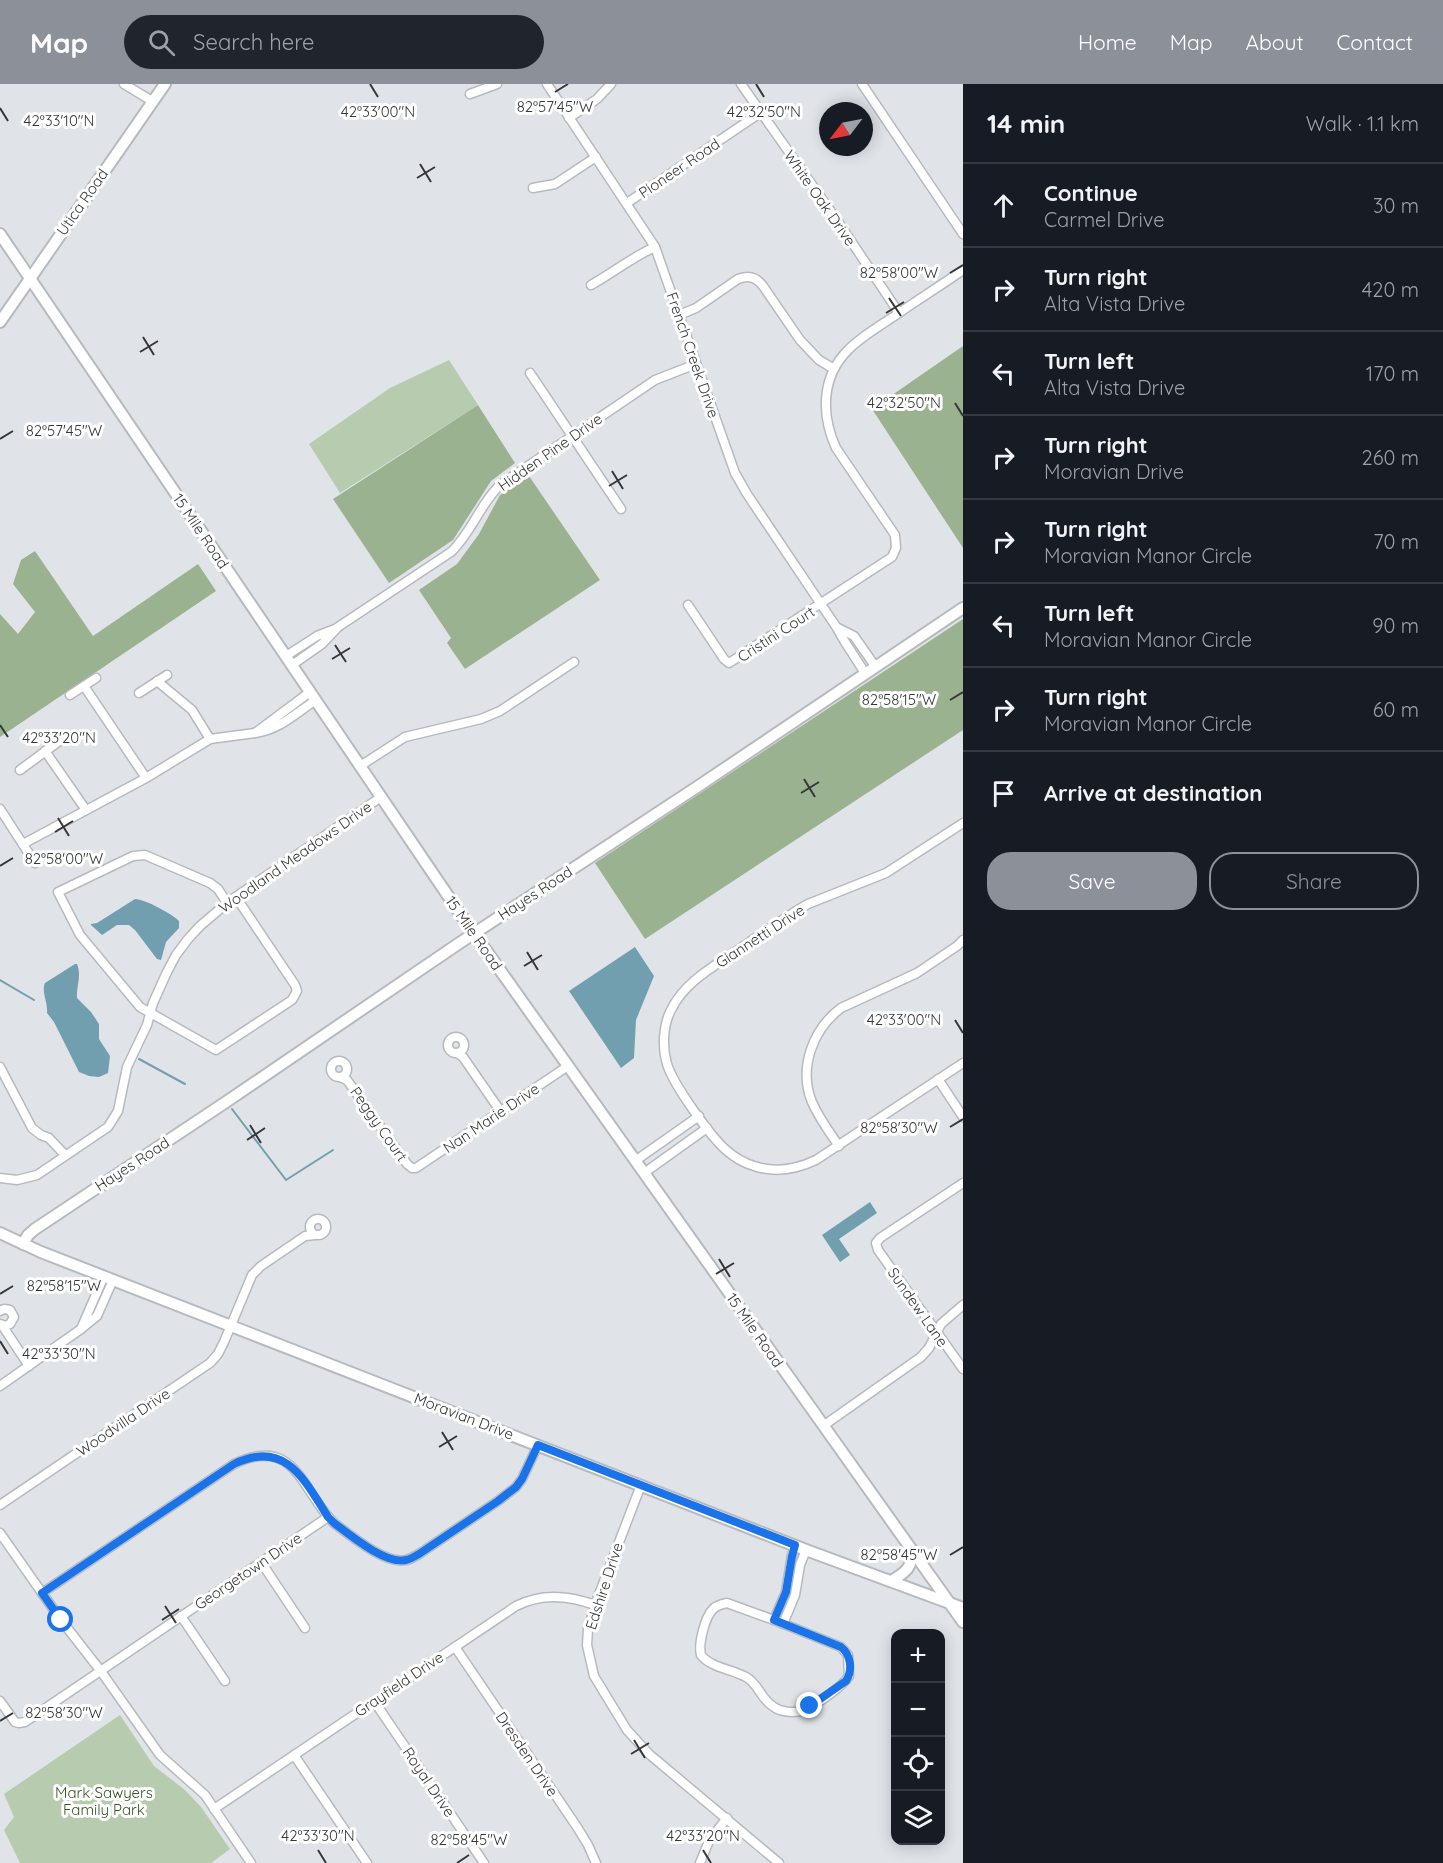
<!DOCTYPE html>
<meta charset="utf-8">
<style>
:root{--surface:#171b24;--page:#20242c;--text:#f1f3f6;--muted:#9ea1a6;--line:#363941;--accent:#8c9099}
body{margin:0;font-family:Quicksand,sans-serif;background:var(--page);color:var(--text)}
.controls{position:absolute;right:18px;bottom:18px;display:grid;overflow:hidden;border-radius:12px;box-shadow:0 3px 15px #0003}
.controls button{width:54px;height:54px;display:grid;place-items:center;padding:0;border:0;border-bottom:2px solid var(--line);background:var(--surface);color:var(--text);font:30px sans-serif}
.compass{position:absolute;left:819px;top:18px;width:54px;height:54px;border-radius:50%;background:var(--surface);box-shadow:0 3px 15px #0003;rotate:238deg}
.stop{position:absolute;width:18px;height:18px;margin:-14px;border:4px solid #1a73e8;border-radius:50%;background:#fff}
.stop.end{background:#1a73e8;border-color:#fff;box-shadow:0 2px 6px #0008}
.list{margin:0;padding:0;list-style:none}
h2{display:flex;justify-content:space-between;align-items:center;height:78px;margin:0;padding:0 24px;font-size:26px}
h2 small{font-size:20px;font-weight:400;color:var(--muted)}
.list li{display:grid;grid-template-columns:39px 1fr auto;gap:18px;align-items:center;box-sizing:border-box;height:84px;padding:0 24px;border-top:2px solid var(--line)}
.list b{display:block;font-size:22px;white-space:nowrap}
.list p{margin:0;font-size:20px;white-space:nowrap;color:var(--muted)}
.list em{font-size:20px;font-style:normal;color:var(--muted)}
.actions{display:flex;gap:12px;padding:18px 24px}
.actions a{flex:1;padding:14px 0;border:2px solid var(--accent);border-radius:24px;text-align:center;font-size:21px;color:var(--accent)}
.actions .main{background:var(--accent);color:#fff}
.icon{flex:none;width:33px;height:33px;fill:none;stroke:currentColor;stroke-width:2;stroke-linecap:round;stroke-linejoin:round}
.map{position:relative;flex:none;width:963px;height:1779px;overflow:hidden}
header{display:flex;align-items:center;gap:36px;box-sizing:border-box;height:84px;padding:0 30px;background:var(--accent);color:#fff}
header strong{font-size:28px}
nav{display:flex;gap:33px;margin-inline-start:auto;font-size:21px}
.search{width:420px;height:54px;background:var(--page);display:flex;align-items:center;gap:15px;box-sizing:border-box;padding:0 21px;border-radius:33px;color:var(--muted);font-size:22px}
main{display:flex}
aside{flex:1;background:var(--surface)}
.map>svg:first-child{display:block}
.green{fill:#b7cbaf}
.forest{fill:#9bb290}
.water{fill:#719faf}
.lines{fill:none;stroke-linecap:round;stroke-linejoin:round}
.stream{stroke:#719faf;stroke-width:2}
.street-casing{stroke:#b6babf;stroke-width:11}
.secondary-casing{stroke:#b6babf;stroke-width:14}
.street{stroke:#fff;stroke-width:8}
.secondary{stroke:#fff;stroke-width:10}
.route{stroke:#1a73e8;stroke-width:8}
.ticks{fill:none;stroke:#363739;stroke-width:2}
.labels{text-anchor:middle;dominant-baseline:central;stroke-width:6;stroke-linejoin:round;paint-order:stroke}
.street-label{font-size:15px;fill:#363739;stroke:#fff}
.park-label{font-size:15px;fill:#345424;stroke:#fff}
.ticks-label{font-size:15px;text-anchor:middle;fill:#363739;stroke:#fff;stroke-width:6;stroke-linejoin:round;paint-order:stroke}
</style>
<header>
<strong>Map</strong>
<div class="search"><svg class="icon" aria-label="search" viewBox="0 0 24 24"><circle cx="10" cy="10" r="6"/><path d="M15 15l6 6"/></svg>Search here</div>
<nav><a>Home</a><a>Map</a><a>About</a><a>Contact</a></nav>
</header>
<main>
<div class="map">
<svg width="963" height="1779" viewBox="0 0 963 1779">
<rect width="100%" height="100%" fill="#e0e4e9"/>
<!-- green -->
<g class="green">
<polygon points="449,276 478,321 340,409 309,360 390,304"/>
<polygon points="120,1631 154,1682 185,1706 201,1723 230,1765 211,1779 20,1779 4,1746 14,1733 4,1710"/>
</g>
<!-- forest -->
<g class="forest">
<polygon points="963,262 963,464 872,325"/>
<polygon points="478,321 515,379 491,397 453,456 389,499 333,415"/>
<polygon points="529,392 600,496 465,585 447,559 451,554 419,506 457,480 479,450 500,411"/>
<polygon points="35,467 93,552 198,480 216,507 0,653 0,530 18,550 35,528 13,500 21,476"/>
<polygon points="963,535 963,646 645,855 595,779"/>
</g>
<!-- water -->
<g class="water">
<path d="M 135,815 C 145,815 172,830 179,837 L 179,844 L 166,858 L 161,876 L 157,875 L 135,846 L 129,841 L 117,841 L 102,851 L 91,841 L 91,840 L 97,839 Z"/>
<polygon points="635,863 654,892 636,936 634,974 621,984 569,907"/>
<path d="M 75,880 L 77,880 C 82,892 76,902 77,914 L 91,928 L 99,940 L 99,955 L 110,972 L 108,989 L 99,993 L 89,992 L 79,988 L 54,938 L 47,929 C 48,918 41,908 45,899 Z"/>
<polygon points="870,1118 877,1129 839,1155 850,1171 840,1178 822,1151"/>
</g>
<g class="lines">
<!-- stream -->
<g class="stream">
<polyline points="0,896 34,916"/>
<polyline points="139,975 185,1000"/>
<polyline points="232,1025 286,1096 333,1066"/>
</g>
<defs>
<g id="street">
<polyline points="124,0 152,17"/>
<polyline points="547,0 655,163 735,389 747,410 837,544 845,558 865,589"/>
<polyline points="741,0 841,142 899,229"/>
<polyline points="862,0 963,150"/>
<polyline points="470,10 497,0"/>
<polyline points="569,34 597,15 611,0"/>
<polyline points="533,104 555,100 596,73"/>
<polyline points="627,119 760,29"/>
<path d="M 591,201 C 613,189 632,173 655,163"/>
<path d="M 679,231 L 696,224 L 738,195 C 749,191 756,193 763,202 L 800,256 L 819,276 L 834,285"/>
<polyline points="530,289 621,425"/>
<path d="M 688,521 L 724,575 L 729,579 L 892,473 L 896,464 L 895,451 L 836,364 C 821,331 821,293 848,266 C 861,253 878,243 893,233 C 916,217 940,202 963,186"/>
<polyline points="838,544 854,552 875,582"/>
<polyline points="286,572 317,552 335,545"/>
<path d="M 292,581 L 322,560 L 338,543 L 451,468 C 472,448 480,420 500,401 L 655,296 L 696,280"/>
<polyline points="157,597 192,626 210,655"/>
<polyline points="84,602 146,694"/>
<path d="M 310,608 L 255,649 C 279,646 296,629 316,616"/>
<polyline points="139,609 167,591"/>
<polyline points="70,611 96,594"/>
<polyline points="45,667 86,726"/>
<polyline points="360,682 405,653 481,635 500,627 574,578"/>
<polyline points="20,686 66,652"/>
<polyline points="0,725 35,779"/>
<path d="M 963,739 L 886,789 L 808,820 L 796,827 C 775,841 755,854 735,868 C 711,884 684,899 671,926 C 663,941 662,963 667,980 C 673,1000 710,1052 726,1066 C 734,1073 744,1079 754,1082 C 775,1089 797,1085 816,1076 L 963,979"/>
<polyline points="23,760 146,694 210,655 255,649"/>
<polyline points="227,819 218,805 210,799 145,771 133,772 58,808 80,851 140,923 216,966 292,916 297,907 295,901 236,813"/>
<circle cx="456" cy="961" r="8"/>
<polyline points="457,969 463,973 501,1028"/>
<circle cx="339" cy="985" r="8"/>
<polyline points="0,983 32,1044 41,1051 49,1054 65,1071"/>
<polyline points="340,993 347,996 407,1080 412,1084 416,1084 568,982"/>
<polyline points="938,995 963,1033"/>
<path d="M 839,1062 C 829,1048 819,1034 812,1018 C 798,984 813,945 841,924 L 917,889 L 957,862 L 963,856"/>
<polyline points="635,1077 699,1032"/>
<polyline points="644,1089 707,1044"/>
<polyline points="0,1094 17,1096 37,1091 108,1043 118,1027 127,983 147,941 153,919 167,888 176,871 188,855 200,842 227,819 381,713"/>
<polyline points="963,1099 880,1154 876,1159 878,1166 963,1285"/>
<circle cx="318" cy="1143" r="8"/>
<polyline points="104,1192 81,1245 97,1232 113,1196"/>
<polyline points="0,1227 4,1225 10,1226 14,1233 10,1240 5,1242 0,1240"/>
<polyline points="2,1241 29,1282"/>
<polyline points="0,1302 81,1245"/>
<polyline points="823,1342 921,1273 929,1264 941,1240 963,1221"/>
<polyline points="641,1401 598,1513 588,1545 587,1561 594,1592 627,1646 649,1670 779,1779"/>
<polyline points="0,1421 210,1279 218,1270 224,1258 252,1191 261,1182 305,1152 315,1151"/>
<polyline points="0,1449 61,1536 100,1586 160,1671 205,1711 251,1779"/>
<polyline points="261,1478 305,1544"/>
<path d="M 42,1509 L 234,1380 C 296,1350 301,1407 334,1439 C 350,1451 386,1481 406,1476 C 411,1475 415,1472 419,1470 L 498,1417 L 516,1403 L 522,1395 L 538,1361"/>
<path d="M 727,1519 L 774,1536 L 841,1563 L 848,1571 L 849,1592 C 843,1602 813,1624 801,1627 C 793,1629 781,1628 774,1623 C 761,1616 759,1600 746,1593 C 732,1585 711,1584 701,1571 C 698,1560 705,1533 713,1525 C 717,1521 722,1520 727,1519 Z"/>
<polyline points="181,1532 225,1597"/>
<polyline points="774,1536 786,1508 792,1471 795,1461"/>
<polyline points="783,1540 795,1511 800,1481 806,1466"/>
<polyline points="455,1563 577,1743 588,1761 596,1779"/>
<polyline points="0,1617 15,1638 19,1639 25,1638 328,1433"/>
<polyline points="374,1617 484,1779"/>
<polyline points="294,1671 367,1779"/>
<path d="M 214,1725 L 516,1522 C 541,1509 568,1511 595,1521"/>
<polyline points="700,1779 709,1757 727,1734"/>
</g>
<g id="secondary">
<polyline points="0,150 463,834 963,1538"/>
<polyline points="0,238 165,0"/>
<polyline points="0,1149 41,1168 231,1242 806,1466 963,1524"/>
<polyline points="23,1160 28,1151 35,1145 226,1018 458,860 697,703 963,524"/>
<path d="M 891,1497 C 905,1489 915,1482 910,1465"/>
</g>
</defs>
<!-- street casing -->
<use href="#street" class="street-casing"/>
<!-- secondary casing -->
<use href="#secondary" class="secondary-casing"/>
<!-- street -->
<use href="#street" class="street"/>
<!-- secondary -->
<use href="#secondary" class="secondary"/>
</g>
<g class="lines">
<!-- route -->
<path class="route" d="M 61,1536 L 42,1509 L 234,1380 C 285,1355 304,1395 328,1433 L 334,1439 C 350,1451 386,1481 406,1476 C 411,1475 415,1472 419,1470 L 498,1417 L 516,1403 L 522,1395 L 538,1361 L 795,1461 L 792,1472 L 786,1508 L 774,1536 L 841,1563 C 851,1571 853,1586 846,1597 L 810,1622"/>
</g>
<!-- ticks -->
<path class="ticks" d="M 370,0 L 378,13M 756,0 L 764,13M 555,8 L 568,0M 0,24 L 8,37M 420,80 L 431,98M 417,94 L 435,83M 950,189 L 963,181M 889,214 L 901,232M 886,229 L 904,218M 143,253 L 154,271M 140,268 L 158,257M 955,319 L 963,332M 0,355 L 13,347M 612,387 L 623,405M 609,402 L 627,391M 335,561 L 346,578M 332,575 L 350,564M 950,616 L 963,608M 0,641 L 8,653M 804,695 L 815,713M 801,709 L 819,698M 58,734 L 69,752M 55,748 L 73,737M 0,782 L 13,774M 527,868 L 538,886M 524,882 L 542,871M 955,936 L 963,949M 250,1041 L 261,1059M 950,1043 L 963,1035M 247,1056 L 265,1044M 719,1175 L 730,1193M 716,1190 L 734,1179M 0,1210 L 13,1202M 0,1257 L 8,1270M 442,1348 L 453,1366M 439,1363 L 457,1352M 950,1471 L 963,1463M 165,1522 L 176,1539M 162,1536 L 179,1525M 0,1637 L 13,1629M 634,1656 L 645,1674M 631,1670 L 649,1659M 318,1766 L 326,1779M 703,1766 L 711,1779M 457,1779 L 469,1771"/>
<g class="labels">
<!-- street labels -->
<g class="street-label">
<text transform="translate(679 84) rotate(-34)">Pioneer Road</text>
<text transform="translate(820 114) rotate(55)">White Oak Drive</text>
<text transform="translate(82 118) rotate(-55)">Utica Road</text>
<text transform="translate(693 271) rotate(71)">French Creek Drive</text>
<text transform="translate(550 368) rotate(-35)">Hidden Pine Drive</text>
<text transform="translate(201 447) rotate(56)">15 Mile Road</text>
<text transform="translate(776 550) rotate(-33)">Cristini Court</text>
<text transform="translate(295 773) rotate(-35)">Woodland Meadows Drive</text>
<text transform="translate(535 809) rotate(-33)">Hayes Road</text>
<text transform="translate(474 849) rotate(55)">15 Mile Road</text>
<text transform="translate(760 852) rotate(-33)">Giannetti Drive</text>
<text transform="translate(491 1034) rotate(-34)">Nan Marie Drive</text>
<text transform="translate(379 1040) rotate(55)">Peggy Court</text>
<text transform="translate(132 1080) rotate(-33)">Hayes Road</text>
<text transform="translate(918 1223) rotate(55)">Sundew Lane</text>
<text transform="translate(755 1246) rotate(55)">15 Mile Road</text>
<text transform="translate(464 1332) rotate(21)">Moravian Drive</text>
<text transform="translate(123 1338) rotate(-34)">Woodvilla Drive</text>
<text transform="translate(248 1487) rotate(-34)">Georgetown Drive</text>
<text transform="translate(604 1502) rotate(-72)">Edshire Drive</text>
<text transform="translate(399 1600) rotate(-34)">Grayfield Drive</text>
<text transform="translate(527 1670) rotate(56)">Dresden Drive</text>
<text transform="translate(429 1698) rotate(56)">Royal Drive</text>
</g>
<!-- park labels -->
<g class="park-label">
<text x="104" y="1708">Mark Sawyers<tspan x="104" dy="17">Family Park</tspan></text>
</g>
</g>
<g class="ticks-label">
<text x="555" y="28">82°57'45"W</text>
<text x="378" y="33">42°33'00"N</text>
<text x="764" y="33">42°32'50"N</text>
<text x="59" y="42">42°33'10"N</text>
<text x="899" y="194">82°58'00"W</text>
<text x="904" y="324">42°32'50"N</text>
<text x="64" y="352">82°57'45"W</text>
<text x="899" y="621">82°58'15"W</text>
<text x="59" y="659">42°33'20"N</text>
<text x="64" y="780">82°58'00"W</text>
<text x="904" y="941">42°33'00"N</text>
<text x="899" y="1049">82°58'30"W</text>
<text x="64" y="1207">82°58'15"W</text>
<text x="59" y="1275">42°33'30"N</text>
<text x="899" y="1476">82°58'45"W</text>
<text x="64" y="1634">82°58'30"W</text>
<text x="318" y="1757">42°33'30"N</text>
<text x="703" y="1757">42°33'20"N</text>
<text x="469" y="1761">82°58'45"W</text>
</g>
</svg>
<div class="controls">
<button>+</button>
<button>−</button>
<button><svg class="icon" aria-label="locate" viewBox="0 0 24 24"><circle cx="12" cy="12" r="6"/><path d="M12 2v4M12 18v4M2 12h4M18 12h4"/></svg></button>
<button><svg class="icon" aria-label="layers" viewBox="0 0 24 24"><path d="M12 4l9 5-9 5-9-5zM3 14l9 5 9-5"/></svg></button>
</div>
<svg class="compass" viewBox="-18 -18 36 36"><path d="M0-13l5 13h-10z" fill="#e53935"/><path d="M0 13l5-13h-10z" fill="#9ea1a6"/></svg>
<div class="stop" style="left:61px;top:1536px"></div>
<div class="stop end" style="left:810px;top:1622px"></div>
</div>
<aside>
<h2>14 min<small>Walk · 1.1 km</small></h2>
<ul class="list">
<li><svg class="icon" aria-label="ahead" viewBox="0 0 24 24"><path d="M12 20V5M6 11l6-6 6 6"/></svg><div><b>Continue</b><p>Carmel Drive</p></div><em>30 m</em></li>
<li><svg class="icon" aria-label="right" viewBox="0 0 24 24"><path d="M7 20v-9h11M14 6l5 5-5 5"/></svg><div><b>Turn right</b><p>Alta Vista Drive</p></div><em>420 m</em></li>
<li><svg class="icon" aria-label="left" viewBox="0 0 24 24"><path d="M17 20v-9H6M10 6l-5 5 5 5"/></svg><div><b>Turn left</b><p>Alta Vista Drive</p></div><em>170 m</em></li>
<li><svg class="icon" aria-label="right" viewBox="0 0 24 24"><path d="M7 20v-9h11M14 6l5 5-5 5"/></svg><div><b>Turn right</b><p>Moravian Drive</p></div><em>260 m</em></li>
<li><svg class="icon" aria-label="right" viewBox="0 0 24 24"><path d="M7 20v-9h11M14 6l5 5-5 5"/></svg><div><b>Turn right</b><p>Moravian Manor Circle</p></div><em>70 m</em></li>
<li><svg class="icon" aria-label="left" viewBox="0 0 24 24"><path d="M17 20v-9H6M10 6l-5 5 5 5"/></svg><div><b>Turn left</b><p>Moravian Manor Circle</p></div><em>90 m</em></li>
<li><svg class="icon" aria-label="right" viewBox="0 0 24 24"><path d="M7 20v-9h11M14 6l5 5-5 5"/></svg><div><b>Turn right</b><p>Moravian Manor Circle</p></div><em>60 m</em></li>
<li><svg class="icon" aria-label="arrive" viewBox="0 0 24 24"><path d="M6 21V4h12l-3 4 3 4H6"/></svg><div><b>Arrive at destination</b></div></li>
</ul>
<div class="actions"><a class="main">Save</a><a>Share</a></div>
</aside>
</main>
